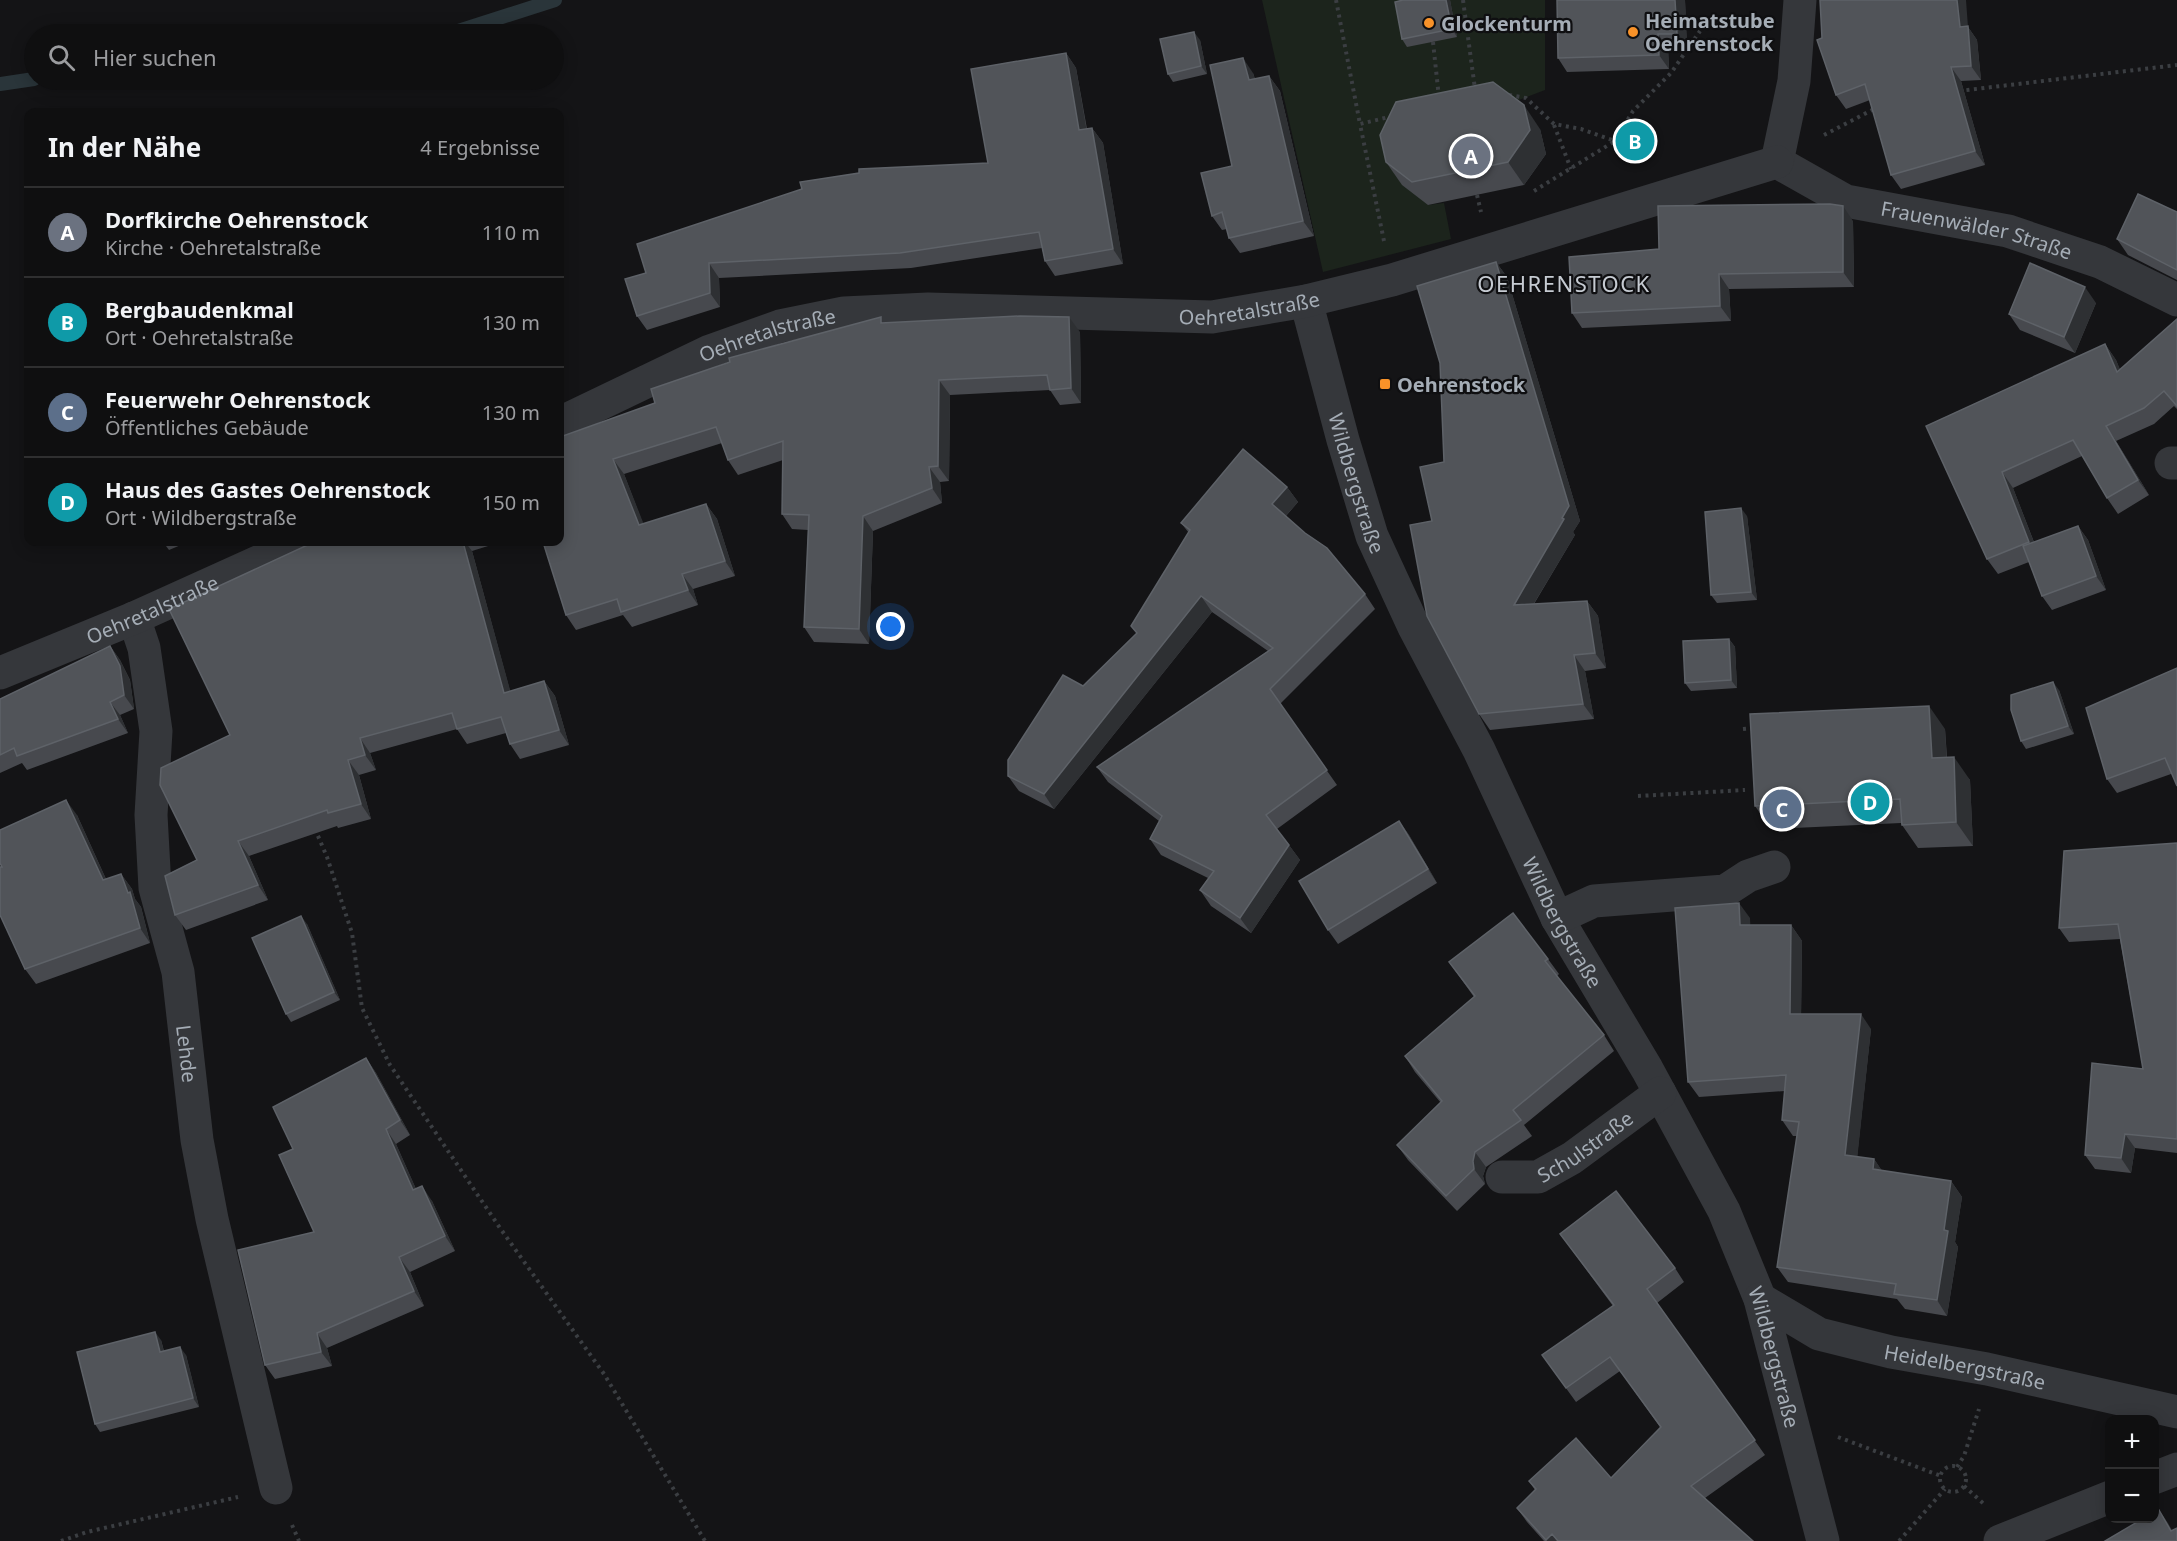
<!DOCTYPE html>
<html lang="de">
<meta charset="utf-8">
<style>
:root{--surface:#0f0f10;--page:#1d1d1e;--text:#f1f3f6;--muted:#9b9c9f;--line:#2f2f30;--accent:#f89229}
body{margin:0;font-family:"Noto Sans",sans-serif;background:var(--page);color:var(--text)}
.controls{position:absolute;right:18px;bottom:18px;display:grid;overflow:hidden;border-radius:12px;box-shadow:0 3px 15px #0003}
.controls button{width:54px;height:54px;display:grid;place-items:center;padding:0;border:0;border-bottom:2px solid var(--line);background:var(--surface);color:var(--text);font:30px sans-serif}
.you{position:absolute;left:891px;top:627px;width:21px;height:21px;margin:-15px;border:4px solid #fff;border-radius:50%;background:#1a73e8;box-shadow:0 0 0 9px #1a73e833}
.badge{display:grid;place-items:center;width:39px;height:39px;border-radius:50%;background:var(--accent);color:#fff;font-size:20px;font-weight:700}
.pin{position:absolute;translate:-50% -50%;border:3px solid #fff;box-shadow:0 2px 6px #0006}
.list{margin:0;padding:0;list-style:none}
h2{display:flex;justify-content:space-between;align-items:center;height:78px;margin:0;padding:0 24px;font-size:26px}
h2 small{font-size:20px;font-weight:400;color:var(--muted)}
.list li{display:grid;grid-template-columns:39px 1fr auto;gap:18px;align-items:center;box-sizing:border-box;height:90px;padding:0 24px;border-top:2px solid var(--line)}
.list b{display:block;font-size:22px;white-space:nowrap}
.list p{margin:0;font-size:20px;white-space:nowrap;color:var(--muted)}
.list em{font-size:20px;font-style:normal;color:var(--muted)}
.icon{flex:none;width:33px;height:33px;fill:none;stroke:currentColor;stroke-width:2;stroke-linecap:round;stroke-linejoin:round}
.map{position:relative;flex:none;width:2177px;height:1541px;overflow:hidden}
.search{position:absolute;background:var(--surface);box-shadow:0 3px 15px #0003;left:24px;top:24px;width:540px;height:66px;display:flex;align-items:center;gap:15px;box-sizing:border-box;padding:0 21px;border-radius:33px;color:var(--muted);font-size:22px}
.panel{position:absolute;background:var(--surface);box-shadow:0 3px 15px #0003;left:24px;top:108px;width:540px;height:438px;border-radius:12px}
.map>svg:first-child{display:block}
.green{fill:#1c241c}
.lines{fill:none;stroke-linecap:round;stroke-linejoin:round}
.stream{stroke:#2a353a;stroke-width:14}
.path{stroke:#3b3e42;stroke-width:4;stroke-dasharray:3 4.5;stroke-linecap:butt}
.minor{stroke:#35373b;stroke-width:33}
.wall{fill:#47494e}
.shaded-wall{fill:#2e3033}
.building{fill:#515459;stroke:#5e6268;stroke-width:1.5}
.poi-dot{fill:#f89229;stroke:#0f0f11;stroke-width:2}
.labels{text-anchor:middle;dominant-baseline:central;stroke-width:4.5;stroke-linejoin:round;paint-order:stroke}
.poi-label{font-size:20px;font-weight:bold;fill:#a5adb6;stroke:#0f0f11;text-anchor:start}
.street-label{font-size:20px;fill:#a5adb6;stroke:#0f0f11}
.quarter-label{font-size:22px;letter-spacing:1.5px;fill:#c6cbd2;stroke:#0f0f11}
</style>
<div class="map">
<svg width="2177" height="1541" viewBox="0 0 2177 1541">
<rect width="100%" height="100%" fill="#141416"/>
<!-- green -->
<polygon class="green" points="1262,0 1545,0 1545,90 1508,104 1428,205 1444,203 1451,239 1323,272"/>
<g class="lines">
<!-- stream -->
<g class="stream">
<polyline points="449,34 555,0"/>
<polyline points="0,84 34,79"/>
</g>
<!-- path -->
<g class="path">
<polyline points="1336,0 1360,124"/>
<polyline points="1463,0 1475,89"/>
<polyline points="1433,42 1439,98"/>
<polyline points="1959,91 2177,65"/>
<polyline points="1509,95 1526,98 1554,124 1581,129 1615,141"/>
<polyline points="1554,125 1571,169"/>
<polyline points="1824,135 1876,108"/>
<polyline points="1534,191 1615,141 1633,111 1671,73 1700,31"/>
<polyline points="1477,195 1481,212"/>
<polyline points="1384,241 1360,124 1393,116"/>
<polyline points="1743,729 1754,728"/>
<polyline points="1638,796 1745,790"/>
<polyline points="315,829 327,857 352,933 362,1008 390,1065 500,1228 604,1374 705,1541"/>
<polyline points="1838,1437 1941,1476"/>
<circle cx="1953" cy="1479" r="13"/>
<polyline points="1957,1467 1964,1456 1979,1409"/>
<polyline points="1964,1486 1985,1505"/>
<polyline points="292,1525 299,1541"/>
<polyline points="61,1541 87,1532 238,1497"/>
<polyline points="1899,1541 1945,1489"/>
</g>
<!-- minor -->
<g class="minor">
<path id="s1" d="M 1777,162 L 1846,201 L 2008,231 L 2100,262 L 2177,300"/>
<polyline points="1777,162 1794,81 1800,0"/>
<path id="s2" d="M 1306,301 L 1343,440 L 1372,536 L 1414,627 L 1479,750 L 1557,918 L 1647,1069 L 1724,1211 L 1760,1299 L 1823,1541"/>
<path id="s3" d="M 560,423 L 710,351 L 780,326 L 844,313 L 928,309 L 1212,317 L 1306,301 L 1392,280 L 1777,162"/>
<polyline points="2171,463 2177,463"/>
<path id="s4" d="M 134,618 L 144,648 L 156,731 L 151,815 L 155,888 L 178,972 L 197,1140 L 212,1219 L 276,1488"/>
<path id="s5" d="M 0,673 L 134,618 L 302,542"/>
<polyline points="1557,918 1594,901 1725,891 1748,876 1774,867"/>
<path id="s6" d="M 1502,1177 L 1538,1177 L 1572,1158 L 1660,1093"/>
<path id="s7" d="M 1760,1299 L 1819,1334 L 1891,1352 L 1987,1369 L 2177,1412"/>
<polyline points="2154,1478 2177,1469"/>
<polyline points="2000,1541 2110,1497"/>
</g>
</g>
<!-- wall -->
<g class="wall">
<polygon points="1403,0 1450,0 1457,37 1407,47 1402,39"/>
<polygon points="1557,0 1685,0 1687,48 1668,48 1669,69 1567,72 1558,58"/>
<polygon points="1968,27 1977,40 1981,80 1961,81 1985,165 1901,189 1891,175 1870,100 1846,109 1836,95 1822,38"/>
<polygon points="1200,40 1207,74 1173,82 1168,74"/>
<polygon points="1066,53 1076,68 1087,129 1092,128 1103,143 1123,264 1055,276 1045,261 1042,248 911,268 719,278 720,307 647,330 637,316 646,273 988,163"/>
<polygon points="1253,73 1255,79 1269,76 1280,91 1314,236 1240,253 1229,238 1227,229 1222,230 1212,216 1232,166"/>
<polygon points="1540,129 1546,154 1524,185 1428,205 1402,185 1386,162"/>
<polygon points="2177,212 2177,280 2128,255 2117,239"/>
<polygon points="1853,221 1854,287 1729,289 1731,321 1582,328 1572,313 1659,249"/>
<polygon points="1496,262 1507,277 1580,521 1573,532 1575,535 1534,604 1587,601 1598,616 1606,668 1585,671 1594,719 1490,730 1479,714 1432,521 1444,462"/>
<polygon points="2096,303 2075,353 2020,330 2009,314"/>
<polygon points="2177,319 2177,409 2174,406 2154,424 2116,441 2149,495 2118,514 2107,498 2082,456 2013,488 2034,542 2078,526 2088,540 2106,590 2052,610 2042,596 2029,562 1998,574 1987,559 1926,426 2105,344 2116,360 2120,370"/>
<polygon points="885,323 1080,332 1081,403 1060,405 1050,390 950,395 949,481 940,482 942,503 873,531 869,644 814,642 804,627 808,530 792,529 782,514 783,460 738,475 728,460 722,443 624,474 643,524 706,504 717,519 735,576 693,589 698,605 632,627 623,615 576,630 566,615 560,437"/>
<polygon points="1287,487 1298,502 1286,516 1365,594 1375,609 1280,704 1337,785 1277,829 1300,860 1251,933 1211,906 1200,890 1208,878 1161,855 1150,839 1159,821 1108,782 1097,767 1268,651 1212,612 1054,809 1019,791 1008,776 1083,686 1137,633 1131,626 1189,533 1181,523"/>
<polygon points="1747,516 1757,600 1717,603 1711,595"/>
<polygon points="163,542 188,542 169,550"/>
<polygon points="314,542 501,542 472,551 510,691 544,681 555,696 569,745 520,759 510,744 506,733 467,744 457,729 370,753 376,770 359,775 371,819 338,828 337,826 249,856 268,900 186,930 175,915 197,860 230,735"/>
<polygon points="1729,639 1735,647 1737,688 1691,691 1685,683"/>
<polygon points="110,646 120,660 130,680 134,709 120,715 128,733 27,770 22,763 0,773 0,699"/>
<polygon points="2177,668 2171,774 2117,793 2107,779"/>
<polygon points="2059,690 2074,734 2026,749 2021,741"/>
<polygon points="1945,729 1947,757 1970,780 1973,846 1918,848 1902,825 1901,823 1771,829 1755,806"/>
<polygon points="77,815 106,879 121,874 132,889 135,899 141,907 150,943 36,984 25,969"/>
<polygon points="1399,821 1409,835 1437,883 1338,944 1328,930"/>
<polygon points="2177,843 2177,1153 2135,1148 2131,1173 2095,1169 2085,1155 2143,1069 2120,939 2069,942 2059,928"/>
<polygon points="1750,918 1750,925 1791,925 1802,941 1801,1014 1871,1029 1857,1157 1874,1159 1882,1171 1951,1181 1962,1197 1955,1242 1958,1247 1947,1316 1905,1309 1897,1299 1788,1282 1777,1267 1797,1136 1793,1136 1782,1120 1785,1091 1699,1097 1688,1082"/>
<polygon points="307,924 340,1000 291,1022 286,1014"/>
<polygon points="1548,959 1559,974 1557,976 1604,1035 1614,1051 1524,1125 1532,1136 1486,1167 1483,1176 1485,1184 1457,1211 1408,1160 1397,1145 1441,1103 1415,1072 1405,1056 1474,997 1449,962"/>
<polygon points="366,1058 376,1073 410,1135 396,1144 416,1189 432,1201 455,1251 410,1272 424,1306 327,1348 332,1366 275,1379 265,1365 314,1232 293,1149"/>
<polygon points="1560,1234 1675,1268 1684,1282 1657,1303 1765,1455 1705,1498 1753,1541 1544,1541 1527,1522 1517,1508 1535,1490 1529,1481 1611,1478 1660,1427 1620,1371 1576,1402 1542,1355 1613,1306"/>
<polygon points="161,1340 164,1351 186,1355 199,1407 100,1432 95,1424"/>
</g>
<!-- shaded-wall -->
<g class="shaded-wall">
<polygon points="1446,0 1450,0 1457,37 1452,29"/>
<polygon points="1675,0 1685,0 1687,48 1677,34"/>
<polygon points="1957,0 1966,0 1968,27 1977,40 1981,80 1971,66 1960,27"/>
<polygon points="1194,32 1200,40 1207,74 1201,66"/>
<polygon points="1658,34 1668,48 1669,69 1659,55"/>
<polygon points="1066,53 1076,68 1089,144 1079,130"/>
<polygon points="1243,58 1253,73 1260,95 1249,80"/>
<polygon points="1951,67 1961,81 1985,165 1975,151"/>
<polygon points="1269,76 1280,91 1314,236 1303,221"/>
<polygon points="1524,105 1540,129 1546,154 1524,185 1508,162"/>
<polygon points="1092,128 1103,143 1123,264 1113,249"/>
<polygon points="1843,206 1853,221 1854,287 1843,272"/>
<polygon points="1496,262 1507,277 1580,521 1573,532 1575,535 1524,620 1514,605 1562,518"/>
<polygon points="709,263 719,278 720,307 710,293"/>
<polygon points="1719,274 1729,289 1731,321 1720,306"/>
<polygon points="2085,287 2096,303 2075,353 2064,337"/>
<polygon points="1069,317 1080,332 1081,403 1071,388"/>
<polygon points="2105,344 2116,360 2128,388 2117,372"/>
<polygon points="939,380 950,395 949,481 938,466"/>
<polygon points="2106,426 2116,441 2149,495 2138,480"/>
<polygon points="613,459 624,474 650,540 639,525"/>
<polygon points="929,467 940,482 942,503 932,488"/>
<polygon points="2002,472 2013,488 2040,558 2029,542"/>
<polygon points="1287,487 1298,502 1283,519 1272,504"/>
<polygon points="706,504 717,519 735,576 725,561"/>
<polygon points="1741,508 1747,516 1757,600 1751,592"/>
<polygon points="863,516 873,531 869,644 859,629"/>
<polygon points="2078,526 2088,540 2106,590 2096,576"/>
<polygon points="463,542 465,542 472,551 515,708 504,693"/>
<polygon points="682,574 693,589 698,605 688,590"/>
<polygon points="1201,596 1212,612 1054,809 1044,794"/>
<polygon points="1587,601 1598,616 1606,668 1595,653"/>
<polygon points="1729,639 1735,647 1737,688 1731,680"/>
<polygon points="110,646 120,660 130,680 134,709 124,695"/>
<polygon points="1574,655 1585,671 1594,719 1583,704"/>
<polygon points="544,681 555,696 569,745 559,730"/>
<polygon points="2053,682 2059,690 2074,734 2068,726"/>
<polygon points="110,702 120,715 128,733 118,719"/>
<polygon points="1929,706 1945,729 1948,781 1932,758"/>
<polygon points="360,738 370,753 376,770 365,755"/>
<polygon points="1954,757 1970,780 1973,846 1956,822"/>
<polygon points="348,760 359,775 371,819 361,804"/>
<polygon points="66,800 77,815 113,895 103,880"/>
<polygon points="1399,821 1409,835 1437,883 1428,869"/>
<polygon points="238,841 249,856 268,900 258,885"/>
<polygon points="1289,845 1300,860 1251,933 1240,918"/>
<polygon points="121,874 132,889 135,899 141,907 150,943 140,928"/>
<polygon points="1739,903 1750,918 1751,940 1740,925"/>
<polygon points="301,916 307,924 340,1000 334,992"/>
<polygon points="1791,925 1802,941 1801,1030 1790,1014"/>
<polygon points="1861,1014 1871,1029 1856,1170 1845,1155"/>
<polygon points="366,1058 376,1073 410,1135 400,1120"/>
<polygon points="386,1129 396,1144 423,1205 413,1190"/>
<polygon points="2125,1134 2135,1148 2131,1173 2121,1158"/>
<polygon points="1475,1152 1486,1167 1483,1176 1485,1184 1474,1169 1473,1161"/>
<polygon points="1874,1159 1885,1175 1873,1169"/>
<polygon points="1951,1181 1962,1197 1955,1242 1958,1247 1947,1316 1937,1300 1944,1230"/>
<polygon points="422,1186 432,1201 455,1251 445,1236"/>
<polygon points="399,1257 410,1272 424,1306 414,1291"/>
<polygon points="155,1332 161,1340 166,1360 160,1352"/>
<polygon points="317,1333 327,1348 332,1366 321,1352"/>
<polygon points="180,1347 186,1355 199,1407 193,1398"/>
<polygon points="2159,1510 2168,1523 2177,1539 2171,1531"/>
<polygon points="1552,1534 1557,1541 1547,1541 1546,1540"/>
</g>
<!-- building -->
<g class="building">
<polygon points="1403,0 1446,0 1452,29 1402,39 1395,2"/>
<polygon points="1557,0 1675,0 1677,34 1658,34 1659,55 1558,58"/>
<polygon points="1820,0 1957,0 1960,27 1968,26 1971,66 1951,67 1975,151 1891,175 1865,84 1836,95 1817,40 1822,38"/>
<polygon points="1194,32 1201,66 1168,74 1160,39"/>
<polygon points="1066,53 1079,130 1092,128 1113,249 1045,261 1039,232 900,253 709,263 710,293 637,316 625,279 646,273 637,244 802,189 800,182 859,173 859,169 988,163 971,69"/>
<polygon points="1243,58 1249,80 1269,76 1303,221 1229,238 1222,212 1212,216 1201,173 1232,166 1210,65"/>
<polygon points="1493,82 1524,105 1530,130 1508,162 1412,182 1386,162 1380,135 1396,102"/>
<polygon points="2138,194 2177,212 2177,270 2117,239"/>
<polygon points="1830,204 1843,206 1843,272 1719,274 1720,306 1572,313 1569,257 1659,249 1658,206"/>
<polygon points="1496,262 1569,506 1562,518 1564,519 1514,605 1587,601 1595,653 1574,655 1583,704 1479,714 1427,616 1410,525 1432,521 1420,467 1444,462 1440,363 1417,286"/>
<polygon points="2030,263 2085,287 2064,337 2009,314"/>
<polygon points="1020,316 1069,317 1071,388 1050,390 1047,375 939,380 938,466 929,467 932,488 863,516 859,629 804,627 809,515 782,514 783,441 728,460 716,427 613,459 639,525 706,504 725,561 682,574 688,590 621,612 617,599 566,615 543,542 560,542 560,437 655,403 651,389 730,362 729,358 881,317 881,323"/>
<polygon points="2177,319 2177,406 2164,391 2144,408 2106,426 2138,480 2107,498 2073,440 2002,472 2029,542 1987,559 1926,426 2105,344 2117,372"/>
<polygon points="1243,449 1287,487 1272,504 1305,533 1327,548 1365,594 1270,689 1327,770 1266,815 1289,845 1240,918 1200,890 1214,871 1150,839 1162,816 1097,767 1273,648 1201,596 1044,794 1008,776 1008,760 1063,675 1083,686 1137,633 1131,626 1190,530 1181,523"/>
<polygon points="1741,508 1751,592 1711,595 1705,512"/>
<polygon points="2078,526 2096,576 2042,596 2023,546"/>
<polygon points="314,542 463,542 504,693 544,681 559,730 510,744 501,717 457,729 452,713 360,738 365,755 348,760 361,804 328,813 327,810 238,841 258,885 175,915 165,876 197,860 160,785 161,768 230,735 169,609"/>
<polygon points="1729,639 1731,680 1685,683 1683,641"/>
<polygon points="110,646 120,666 124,695 110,702 118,719 17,756 14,748 0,755 0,699"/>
<polygon points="2177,668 2177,786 2165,758 2107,779 2086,708"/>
<polygon points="2053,682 2068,726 2021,741 2011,710 2011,695"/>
<polygon points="1929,706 1932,758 1954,757 1956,822 1902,825 1900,799 1755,806 1750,714"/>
<polygon points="66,800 103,880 121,874 128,893 130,892 140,928 25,969 0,915 0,867 2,867 0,863 0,830"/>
<polygon points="1399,821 1428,869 1328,930 1299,881"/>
<polygon points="2177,843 2177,1139 2125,1134 2121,1158 2085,1155 2092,1063 2143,1069 2118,924 2059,928 2064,851"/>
<polygon points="1739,903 1740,925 1791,925 1790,1014 1861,1014 1845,1155 1874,1159 1873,1169 1951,1181 1944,1230 1948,1231 1937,1300 1894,1294 1896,1284 1777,1267 1799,1122 1782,1120 1786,1075 1688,1082 1675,908"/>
<polygon points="1513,913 1548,959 1545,961 1604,1035 1513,1110 1521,1120 1475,1152 1473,1161 1474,1169 1446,1196 1397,1145 1442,1101 1405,1056 1475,996 1449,962"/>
<polygon points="301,916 334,992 286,1014 252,938"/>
<polygon points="366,1058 400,1120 386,1129 413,1190 422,1186 445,1236 399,1257 414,1291 317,1333 321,1352 265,1365 238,1250 314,1232 279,1155 293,1149 273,1107"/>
<polygon points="1616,1191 1675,1268 1647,1289 1755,1440 1691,1486 1753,1541 1558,1541 1552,1534 1546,1540 1517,1508 1536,1489 1529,1481 1576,1438 1611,1478 1661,1427 1610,1357 1566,1388 1542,1355 1614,1305 1560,1234"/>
<polygon points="155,1332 160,1352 180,1347 193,1398 95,1424 77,1352"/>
<polygon points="2159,1510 2171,1531 2177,1528 2177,1541 2105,1541 2144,1518 2154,1518 2154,1512"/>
</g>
<!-- markers -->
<g class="poi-dot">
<circle cx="1429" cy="23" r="6"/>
<circle cx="1633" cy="32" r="6"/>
<rect x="1379" y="378" width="12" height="12" rx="3"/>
</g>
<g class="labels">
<!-- poi labels -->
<g class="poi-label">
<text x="1645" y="20">Heimatstube<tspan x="1645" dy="23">Oehrenstock</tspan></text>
<text x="1441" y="23">Glockenturm</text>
<text x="1397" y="384">Oehrenstock</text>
</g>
<!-- street labels -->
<g class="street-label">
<text stroke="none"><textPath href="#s1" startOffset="213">Frauenwälder Straße</textPath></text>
<text stroke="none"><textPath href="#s3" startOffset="712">Oehretalstraße</textPath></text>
<text stroke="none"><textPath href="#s3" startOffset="226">Oehretalstraße</textPath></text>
<text stroke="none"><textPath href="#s2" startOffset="189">Wildbergstraße</textPath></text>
<text stroke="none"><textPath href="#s5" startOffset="165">Oehretalstraße</textPath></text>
<text stroke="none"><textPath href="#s2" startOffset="675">Wildbergstraße</textPath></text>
<text stroke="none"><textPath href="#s4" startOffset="442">Lehde</textPath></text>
<text stroke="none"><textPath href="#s6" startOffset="92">Schulstraße</textPath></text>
<text stroke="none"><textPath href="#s2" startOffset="1161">Wildbergstraße</textPath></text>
<text stroke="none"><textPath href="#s7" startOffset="218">Heidelbergstraße</textPath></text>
</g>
<!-- quarter labels -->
<g class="quarter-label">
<text x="1564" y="283">OEHRENSTOCK</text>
</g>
</g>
</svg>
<div class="controls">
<button>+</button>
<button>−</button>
</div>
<div class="you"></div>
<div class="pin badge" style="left:1471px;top:156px;background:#6b7280">A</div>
<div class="pin badge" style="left:1635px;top:141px;background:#0f9aa8">B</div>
<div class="pin badge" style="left:1782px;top:809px;background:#5c6f8a">C</div>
<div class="pin badge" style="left:1870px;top:802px;background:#0f9aa8">D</div>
<div class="search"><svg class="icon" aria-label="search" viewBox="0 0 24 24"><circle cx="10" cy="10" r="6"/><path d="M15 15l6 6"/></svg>Hier suchen</div>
<section class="panel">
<h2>In der Nähe<small>4 Ergebnisse</small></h2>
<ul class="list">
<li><span class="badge" style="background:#6b7280">A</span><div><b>Dorfkirche Oehrenstock</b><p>Kirche · Oehretalstraße</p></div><em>110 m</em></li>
<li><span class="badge" style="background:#0f9aa8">B</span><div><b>Bergbaudenkmal</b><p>Ort · Oehretalstraße</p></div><em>130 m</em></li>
<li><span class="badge" style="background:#5c6f8a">C</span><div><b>Feuerwehr Oehrenstock</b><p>Öffentliches Gebäude</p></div><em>130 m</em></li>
<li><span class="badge" style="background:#0f9aa8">D</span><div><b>Haus des Gastes Oehrenstock</b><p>Ort · Wildbergstraße</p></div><em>150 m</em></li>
</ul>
</section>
</div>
